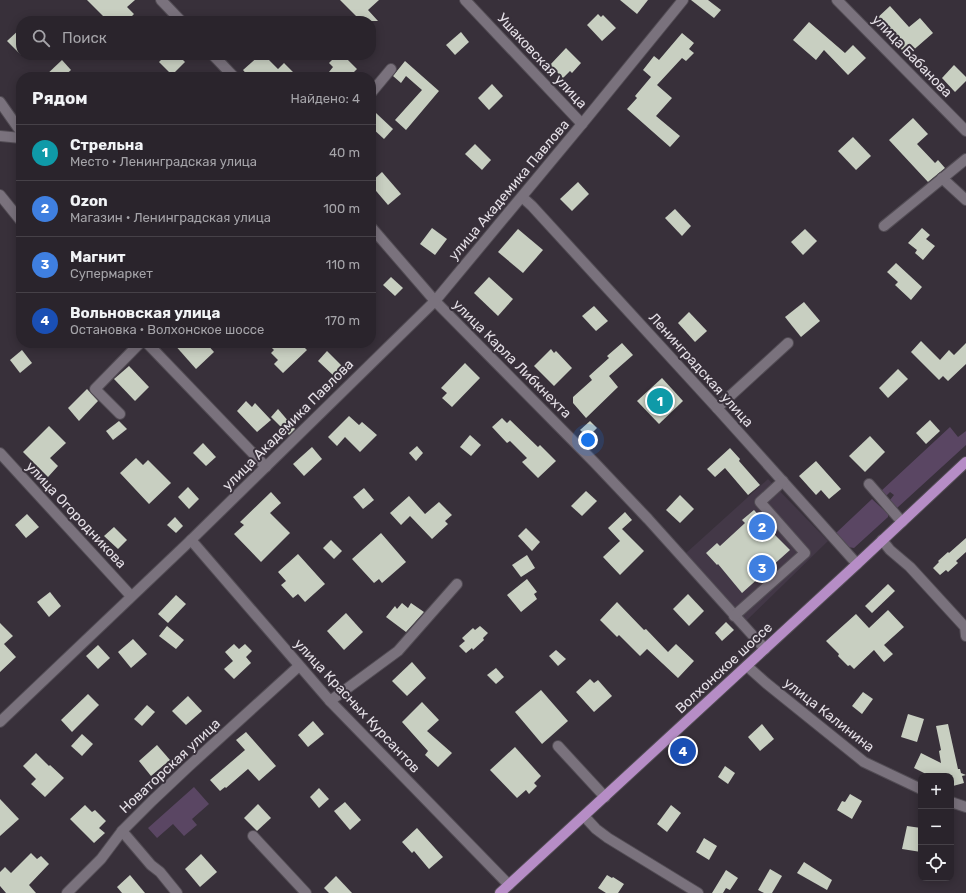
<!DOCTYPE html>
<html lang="ru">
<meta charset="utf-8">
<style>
:root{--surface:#2a242c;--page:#363038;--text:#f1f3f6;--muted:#a5a4a9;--line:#464148;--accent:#d93025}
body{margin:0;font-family:Rubik,sans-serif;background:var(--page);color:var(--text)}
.controls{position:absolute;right:12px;bottom:12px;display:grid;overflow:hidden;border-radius:8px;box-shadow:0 2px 10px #0003}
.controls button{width:36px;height:36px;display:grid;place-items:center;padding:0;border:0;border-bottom:1px solid var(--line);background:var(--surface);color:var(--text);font:20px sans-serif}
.you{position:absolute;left:588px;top:440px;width:14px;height:14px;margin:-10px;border:3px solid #fff;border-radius:50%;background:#1a73e8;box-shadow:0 0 0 6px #1a73e833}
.badge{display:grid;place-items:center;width:26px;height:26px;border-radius:50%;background:var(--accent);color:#fff;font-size:13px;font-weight:700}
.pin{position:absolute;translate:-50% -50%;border:2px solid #fff;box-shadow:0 1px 4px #0006}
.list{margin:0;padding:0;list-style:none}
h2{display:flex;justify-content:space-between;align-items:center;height:52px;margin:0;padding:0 16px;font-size:17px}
h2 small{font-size:13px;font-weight:400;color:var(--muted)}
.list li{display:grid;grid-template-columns:26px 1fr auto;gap:12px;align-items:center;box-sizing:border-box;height:56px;padding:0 16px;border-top:1px solid var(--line)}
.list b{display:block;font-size:15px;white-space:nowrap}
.list p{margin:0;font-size:13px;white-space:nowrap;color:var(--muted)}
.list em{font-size:13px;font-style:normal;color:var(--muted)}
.icon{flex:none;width:22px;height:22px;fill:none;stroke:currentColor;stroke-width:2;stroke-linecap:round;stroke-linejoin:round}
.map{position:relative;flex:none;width:966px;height:893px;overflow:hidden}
.search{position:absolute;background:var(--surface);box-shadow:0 2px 10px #0003;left:16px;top:16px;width:360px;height:44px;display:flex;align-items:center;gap:10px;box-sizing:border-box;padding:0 14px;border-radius:16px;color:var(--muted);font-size:15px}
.panel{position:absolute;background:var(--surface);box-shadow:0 2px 10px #0003;left:16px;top:72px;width:360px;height:276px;border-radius:16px}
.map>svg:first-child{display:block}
.built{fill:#433847}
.green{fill:#5a4663}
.building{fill:#c8cfc1}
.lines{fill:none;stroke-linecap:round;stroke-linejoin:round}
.minor-casing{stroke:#524c54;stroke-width:12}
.major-casing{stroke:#524c54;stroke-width:12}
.minor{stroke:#7a727d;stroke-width:10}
.major{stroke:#b68dc6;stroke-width:10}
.labels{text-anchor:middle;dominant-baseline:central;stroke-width:4;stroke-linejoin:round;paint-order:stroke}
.street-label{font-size:14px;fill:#e4dfe6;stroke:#38303a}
</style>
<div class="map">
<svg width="966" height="893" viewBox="0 0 966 893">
<rect width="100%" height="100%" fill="#38303a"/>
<!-- built -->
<polygon class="built" points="768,479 828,541 746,621 685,554"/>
<!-- green -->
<g class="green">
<polygon points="950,427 958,437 966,431 966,445 897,508 890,500 894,495 890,492 886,496 880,492"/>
<polygon points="872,499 888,514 888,517 854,548 848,547 836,533"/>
<polygon points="194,787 209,804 192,819 197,825 184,836 173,824 157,838 148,828"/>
</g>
<!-- building -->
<g class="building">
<polygon points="87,0 135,0 127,7 134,14 127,21 108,21"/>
<polygon points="340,0 379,0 368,10 378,21 361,21"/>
<polygon points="620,0 648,0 637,14"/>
<polygon points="691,0 708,0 721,10 714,18"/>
<polygon points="890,6 909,27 920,18 933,33 910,53 905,47 902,50 894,41 895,40 875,20"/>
<polygon points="598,14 601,17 603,15 616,28 602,41 587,25"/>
<polygon points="809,22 845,53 853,45 866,58 848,75 824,50 816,60 793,40"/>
<polygon points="21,28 21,55 7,41"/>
<polygon points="461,32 469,42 455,55 446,45"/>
<polygon points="682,33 694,43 689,49 694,53 686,61 682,58 657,85 672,98 656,116 680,136 670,147 627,109 637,98 635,96 651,77 643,70 654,56 659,60"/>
<polygon points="566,48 581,63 572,73 570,71 563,78 550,65"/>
<polygon points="166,55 178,55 185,62 172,75 159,62"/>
<polygon points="260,55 264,55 278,69 284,63 298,77 249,77 243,70"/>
<polygon points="337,55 343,55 357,69 349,77 334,77 329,72 333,67 329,63"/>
<polygon points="62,60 71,70 63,77 44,77"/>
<polygon points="405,61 439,91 406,130 395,120 422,90 406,76 401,83 393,76"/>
<polygon points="954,65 966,77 966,81 955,92 942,78"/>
<polygon points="492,84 503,96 489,110 478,98"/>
<polygon points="376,113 393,129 384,139 371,127 371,118"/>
<polygon points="913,118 928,134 917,144 935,163 938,160 945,168 928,182 889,140"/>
<polygon points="853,137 871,156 856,170 838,151"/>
<polygon points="475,144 491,160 482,170 465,154"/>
<polygon points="382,172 401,194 388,205 371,185 371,182"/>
<polygon points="578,182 589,194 572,211 560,199"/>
<polygon points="675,209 691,226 682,236 665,218"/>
<polygon points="432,228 447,239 435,255 420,244"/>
<polygon points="922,228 930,235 926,239 935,246 923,260 915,253 917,250 908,243"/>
<polygon points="518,229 543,250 523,273 498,252"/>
<polygon points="805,229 817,241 803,255 791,242"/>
<polygon points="896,263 922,287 911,300 895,285 898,282 887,272"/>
<polygon points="391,277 403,288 395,296 383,285"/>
<polygon points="489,277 513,299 498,316 474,293"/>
<polygon points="804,302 820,321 801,337 785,317"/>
<polygon points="594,306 608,321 596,331 582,316"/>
<polygon points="689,312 707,331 695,342 678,323"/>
<polygon points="921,341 940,360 949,350 954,355 966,343 966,364 948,381 943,376 939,380 911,352"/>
<polygon points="173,343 206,343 214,352 196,369"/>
<polygon points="267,343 300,343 307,350 283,373 274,364 278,360 271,353 274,350"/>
<polygon points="622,343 633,355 609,376 618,387 586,418 573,403 573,397 592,380 589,376 609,358 607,356"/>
<polygon points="551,349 554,353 556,351 572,368 554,386 534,366"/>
<polygon points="22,350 32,363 20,373 10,360"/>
<polygon points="327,351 344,368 335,377 318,361"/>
<polygon points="465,363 480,378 452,407 442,398 447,393 441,388"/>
<polygon points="129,366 149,387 135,401 114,379"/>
<polygon points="898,369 908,379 888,398 879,388"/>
<polygon points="662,378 683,401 659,424 637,401"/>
<polygon points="87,389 98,401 79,421 68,408"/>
<polygon points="246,401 252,407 255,403 271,420 257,432 237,411"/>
<polygon points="278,409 295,429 289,435 271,417"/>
<polygon points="349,416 359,425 362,422 377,435 360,452 345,437 337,446 328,437"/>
<polygon points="502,418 507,423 510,420 538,447 540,445 556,461 538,478 522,462 527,458 510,441 507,443 492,427"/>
<polygon points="930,420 940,431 926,444 916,433"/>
<polygon points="119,421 127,429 113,440 106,431"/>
<polygon points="590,421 597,428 588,437 580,430"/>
<polygon points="49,426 66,443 50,458 58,466 48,477 23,452"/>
<polygon points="470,435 481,445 471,456 460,447"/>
<polygon points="870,436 885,452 865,472 849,456"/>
<polygon points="203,443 216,457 206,466 193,453"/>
<polygon points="417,446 423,453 416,461 409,453"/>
<polygon points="312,447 322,459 304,476 293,464"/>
<polygon points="730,448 740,459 739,461 760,485 748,495 725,468 715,477 707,469"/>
<polygon points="136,458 143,465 148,460 171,483 149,504 120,473"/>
<polygon points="816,461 841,489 829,499 821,490 816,495 799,476"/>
<polygon points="188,487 199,499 189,509 178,497"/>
<polygon points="364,488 374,500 363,509 353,497"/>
<polygon points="586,491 597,501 582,516 571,506"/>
<polygon points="271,492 281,503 270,513 290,533 261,562 234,534 244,525 240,522"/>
<polygon points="680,495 694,509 680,523 666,510"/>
<polygon points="409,496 425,514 439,502 452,515 445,521 448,524 432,539 410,516 401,525 390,513"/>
<polygon points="754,510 765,522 763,523 790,550 742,593 718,564 717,565 706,553 717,543 720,546 745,523 742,520"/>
<polygon points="625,512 632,520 622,529 644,551 620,575 603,557 620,541 608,528"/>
<polygon points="27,514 39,527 26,538 15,525"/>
<polygon points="175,517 183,526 176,533 167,525"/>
<polygon points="114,527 127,540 118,549 104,536"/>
<polygon points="526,528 540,542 532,551 518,536"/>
<polygon points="381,533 406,562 382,583 379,579 374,583 352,559"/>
<polygon points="966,538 966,552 956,561 958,563 948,572 946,570 940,575 933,568 939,562 938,561 948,552 949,553"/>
<polygon points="331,540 342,551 334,559 323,548"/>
<polygon points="298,554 325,584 305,602 298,594 293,598 281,585 286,581 278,572"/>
<polygon points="527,555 535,568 521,577 512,565"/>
<polygon points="527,579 537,592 534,594 537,599 521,612 507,595"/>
<polygon points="888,584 895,591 872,613 865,606"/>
<polygon points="50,592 61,606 49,617 37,602"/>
<polygon points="688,594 704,611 689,626 673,609"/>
<polygon points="176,595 186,604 168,623 158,614"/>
<polygon points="617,602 644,630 646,629 668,652 676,644 694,661 678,678 647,649 640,656 619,635 617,637 600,620"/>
<polygon points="402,603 408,608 411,603 424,612 406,632 386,617 395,606 397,609"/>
<polygon points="888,610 904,627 884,645 893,654 884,662 874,650 854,669 850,665 848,666 838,656 839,654 826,641 856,614 869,628"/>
<polygon points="346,613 363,632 344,650 327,631"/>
<polygon points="726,622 734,630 722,641 715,633"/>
<polygon points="0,623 13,636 4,644 16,657 0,672"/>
<polygon points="167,626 184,640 176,649 159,636"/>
<polygon points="480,626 488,633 483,638 484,640 473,650 472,648 466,653 459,646 465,641 462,638 473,628 475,630"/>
<polygon points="133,639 147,654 131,668 118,652"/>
<polygon points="234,644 239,649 245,644 252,651 246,657 251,663 234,679 224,669 233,661 225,652"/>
<polygon points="98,645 110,658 98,669 86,656"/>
<polygon points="556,650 566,659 558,666 549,656"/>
<polygon points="412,662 426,678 407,696 392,681"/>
<polygon points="496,668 504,677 496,684 487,675"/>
<polygon points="590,679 594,683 598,680 612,696 594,712 576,692"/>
<polygon points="541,690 568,721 542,744 515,712"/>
<polygon points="863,692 873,699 862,714 852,706"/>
<polygon points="88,694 99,705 72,732 61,720"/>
<polygon points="188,696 202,711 186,725 172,711"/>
<polygon points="422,702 439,720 427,731 452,753 438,767 425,755 428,751 402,722"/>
<polygon points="147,705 155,712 142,726 134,719"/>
<polygon points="908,714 924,719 917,742 901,737"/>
<polygon points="313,721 324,734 308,747 298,735"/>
<polygon points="762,724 774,739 760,751 748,737"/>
<polygon points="948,724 958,769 960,769 961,773 966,775 962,776 964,783 953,786 951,776 930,776 914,768 921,753 941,763 939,751 941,750 936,726"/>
<polygon points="246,732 276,766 259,781 248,769 226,788 225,787 220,791 210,780 245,750 236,740"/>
<polygon points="82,734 93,744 82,756 71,746"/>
<polygon points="157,745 170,760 151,776 139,761"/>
<polygon points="515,747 541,776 534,783 537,786 529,794 526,790 517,798 490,770"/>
<polygon points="36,753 49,766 50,765 64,778 45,797 31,784 36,779 23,766"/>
<polygon points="725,766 735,773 728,784 718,777"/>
<polygon points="319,788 329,799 319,808 310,797"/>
<polygon points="850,794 862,801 852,819 837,810 842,801 845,802"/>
<polygon points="0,799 19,819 0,836"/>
<polygon points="345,802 361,820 350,830 334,811"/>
<polygon points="258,804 271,818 257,831 244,818"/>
<polygon points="85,805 92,812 95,810 106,821 99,828 105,833 94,843 70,819"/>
<polygon points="671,805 681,813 667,832 657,824"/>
<polygon points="907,826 921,828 921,852 902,849"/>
<polygon points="417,828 443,857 429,869 414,851 412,853 402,842"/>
<polygon points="704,838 717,846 709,860 696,852"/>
<polygon points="31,853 37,859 41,856 49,864 29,885 36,893 6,893 0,886 0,872 5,867 11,873"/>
<polygon points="201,854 217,872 200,887 185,869"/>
<polygon points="804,862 832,880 827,890 797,873"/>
<polygon points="770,869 782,876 772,893 764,893 758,890"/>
<polygon points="726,870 738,878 730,890 726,888 723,893 712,893"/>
<polygon points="130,875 145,893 122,893 117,887"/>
<polygon points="607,875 612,878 613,877 624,884 618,893 606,893 598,888"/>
<polygon points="336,876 352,893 329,893 324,888"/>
</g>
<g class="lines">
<defs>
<g id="minor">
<polyline points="161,0 181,21"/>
<polyline points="465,0 582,124"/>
<polyline points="837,0 966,131"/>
<polyline points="213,55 234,77"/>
<polyline points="371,93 391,69"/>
<polyline points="0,102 21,132"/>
<polyline points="0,136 21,138"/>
<polyline points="942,178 966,200"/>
<polyline points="0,195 21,221"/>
<polyline points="522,197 532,206 717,408 857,564"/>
<polyline points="884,226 966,159"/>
<polyline points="371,227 435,301 594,462 648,519 765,649"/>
<polyline points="147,343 266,467"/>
<polyline points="717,408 788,343"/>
<polyline points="120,414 95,389 140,343"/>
<polyline points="0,453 131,596"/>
<polyline points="869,484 902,522"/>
<polyline points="191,540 330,701 509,885"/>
<polyline points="882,540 890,550 910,567 965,627 966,636"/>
<polyline points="734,616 805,553 760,502 783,481"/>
<polyline points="747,666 766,683 864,762 921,789"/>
<polyline points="330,701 398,651 457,584"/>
<polyline points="0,722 191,540 435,301 582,124 683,0"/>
<polyline points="558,746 605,797"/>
<polyline points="951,802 966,807"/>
<polyline points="584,816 596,829 608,838 698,893"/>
<polyline points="122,831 151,865 160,872 177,893"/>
<polyline points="253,836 306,893"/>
<polyline points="67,893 101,859 122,831 152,801 188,767 299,666"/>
</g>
<polyline id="major" points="500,893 857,564 966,462"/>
</defs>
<!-- minor casing -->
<use href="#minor" class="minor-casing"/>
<!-- major casing -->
<use href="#major" class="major-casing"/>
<!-- minor -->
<use href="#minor" class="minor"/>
<!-- major -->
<use href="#major" class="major"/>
</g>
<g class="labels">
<!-- street labels -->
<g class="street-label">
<text transform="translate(912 56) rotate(46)">улица Бабанова</text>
<text transform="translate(542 61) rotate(47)">Ушаковская улица</text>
<text transform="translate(509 190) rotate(-50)">улица Академика Павлова</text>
<text transform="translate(512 359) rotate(45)">улица Карла Либкнехта</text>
<text transform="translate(701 370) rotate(48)">Ленинградская улица</text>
<text transform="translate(288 425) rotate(-45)">улица Академика Павлова</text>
<text transform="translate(76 515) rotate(47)">улица Огородникова</text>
<text transform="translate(724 668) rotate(-43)">Волхонское шоссе</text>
<text transform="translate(357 706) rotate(47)">улица Красных Курсантов</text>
<text transform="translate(829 715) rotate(38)">улица Калинина</text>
<text transform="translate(170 766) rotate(-43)">Новаторская улица</text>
</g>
</g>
</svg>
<div class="controls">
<button>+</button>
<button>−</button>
<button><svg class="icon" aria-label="locate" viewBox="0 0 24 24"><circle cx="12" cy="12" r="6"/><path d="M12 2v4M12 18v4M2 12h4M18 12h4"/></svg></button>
</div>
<div class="you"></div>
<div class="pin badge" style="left:660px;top:401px;background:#0f9aa8">1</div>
<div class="pin badge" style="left:762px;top:527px;background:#3f7fe0">2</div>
<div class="pin badge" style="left:762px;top:568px;background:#3f7fe0">3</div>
<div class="pin badge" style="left:683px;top:751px;background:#1a4fb4">4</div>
<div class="search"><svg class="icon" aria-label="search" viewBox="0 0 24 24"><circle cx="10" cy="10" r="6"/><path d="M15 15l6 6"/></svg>Поиск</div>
<section class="panel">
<h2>Рядом<small>Найдено: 4</small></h2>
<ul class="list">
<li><span class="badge" style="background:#0f9aa8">1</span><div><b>Стрельна</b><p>Место · Ленинградская улица</p></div><em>40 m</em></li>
<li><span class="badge" style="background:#3f7fe0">2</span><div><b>Ozon</b><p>Магазин · Ленинградская улица</p></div><em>100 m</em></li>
<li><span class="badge" style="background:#3f7fe0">3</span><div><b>Магнит</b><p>Супермаркет</p></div><em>110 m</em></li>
<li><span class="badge" style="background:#1a4fb4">4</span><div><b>Вольновская улица</b><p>Остановка · Волхонское шоссе</p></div><em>170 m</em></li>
</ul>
</section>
</div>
